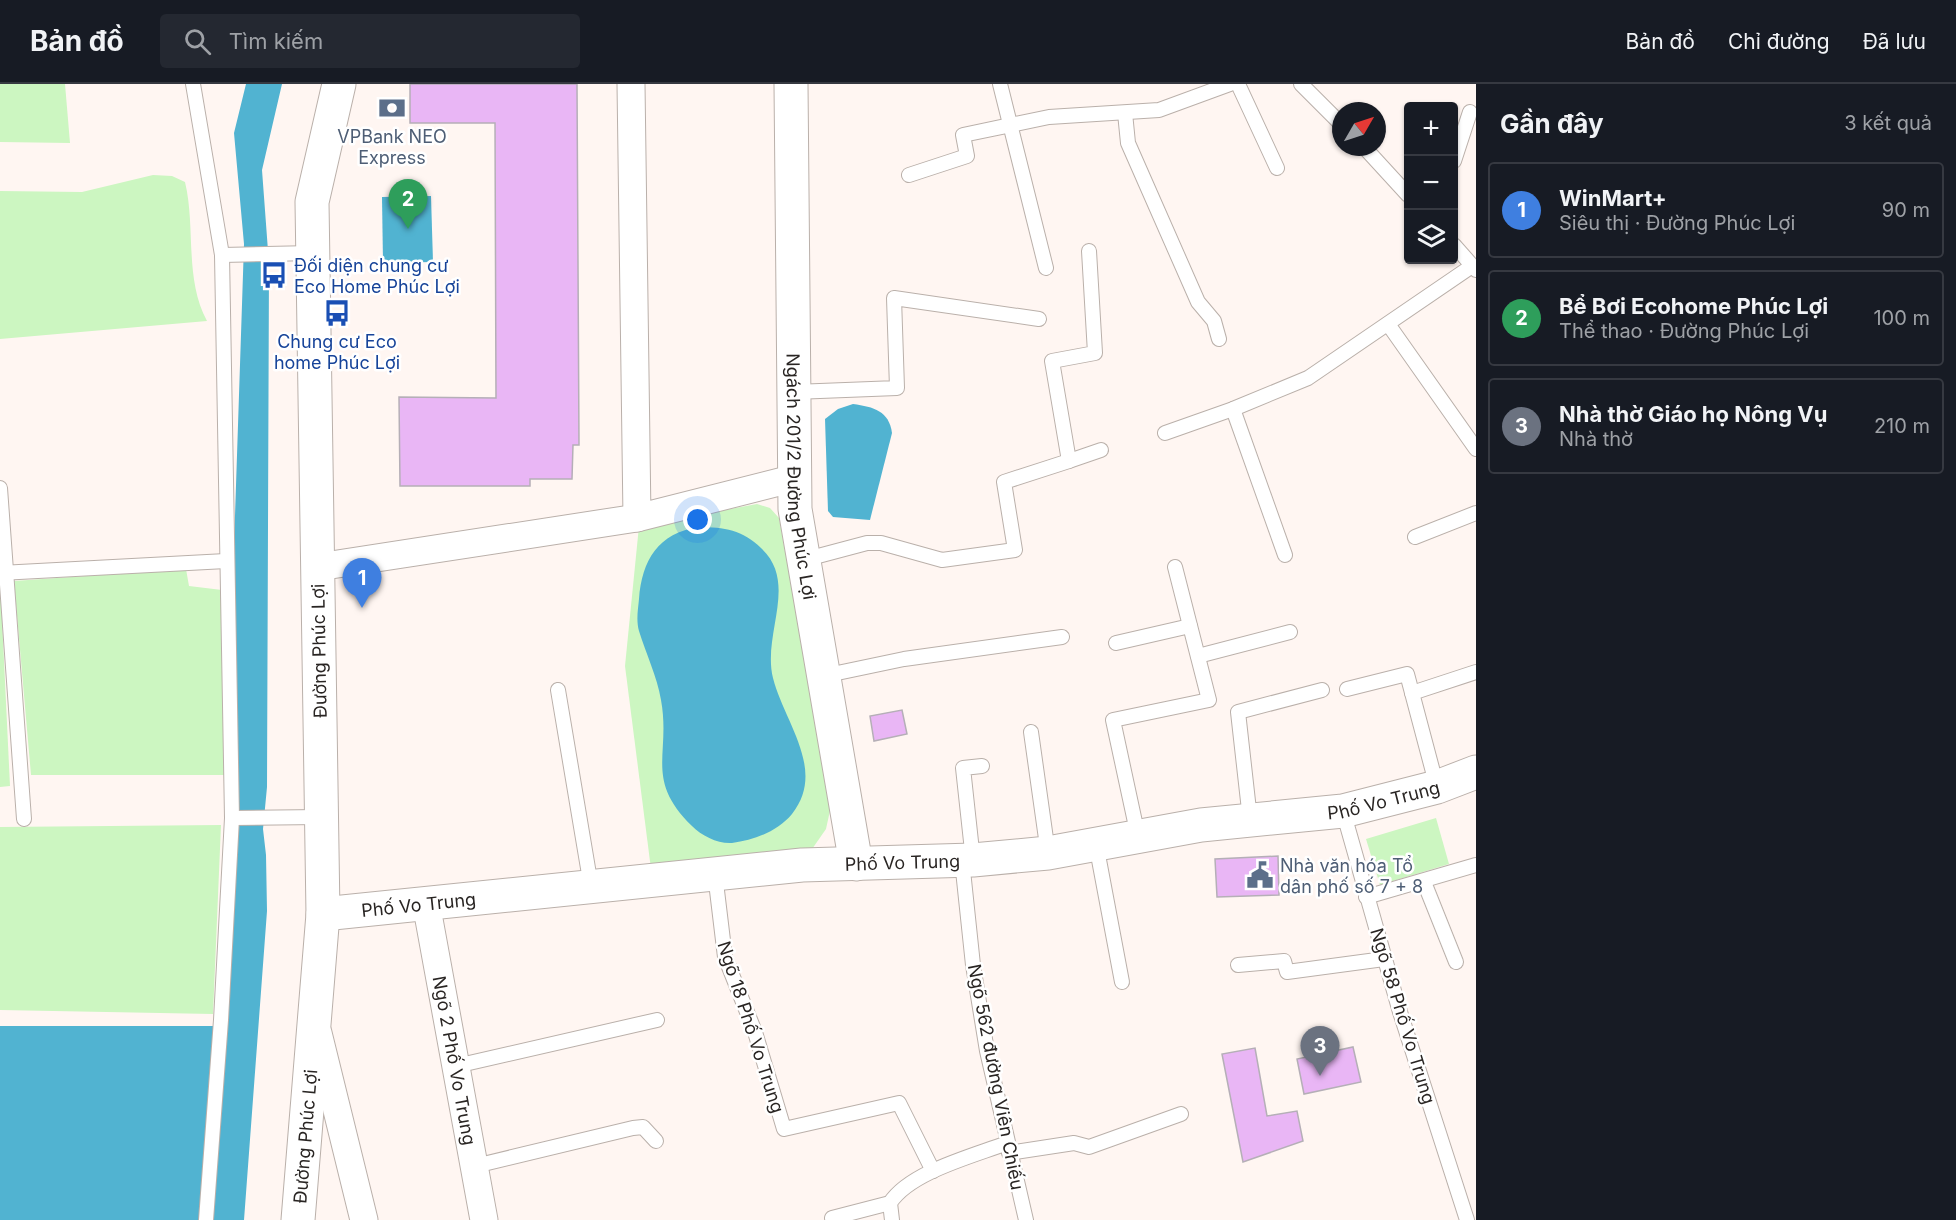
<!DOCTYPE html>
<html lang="vi">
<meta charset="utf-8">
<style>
:root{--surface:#171b24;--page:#242831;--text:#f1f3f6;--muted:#9ea1a6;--line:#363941;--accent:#8c7d23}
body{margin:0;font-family:Inter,sans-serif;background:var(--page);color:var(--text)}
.controls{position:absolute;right:18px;top:18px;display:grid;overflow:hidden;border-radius:6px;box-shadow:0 2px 4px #0004}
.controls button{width:54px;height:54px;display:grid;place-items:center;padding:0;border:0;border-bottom:2px solid var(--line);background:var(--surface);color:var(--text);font:30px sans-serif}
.compass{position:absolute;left:1332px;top:18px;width:54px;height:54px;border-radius:50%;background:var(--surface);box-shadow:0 2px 4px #0004;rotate:51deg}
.you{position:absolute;left:698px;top:436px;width:21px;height:21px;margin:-15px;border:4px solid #fff;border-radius:50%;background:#1a73e8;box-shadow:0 0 0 9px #1a73e833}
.badge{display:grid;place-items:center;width:39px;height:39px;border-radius:50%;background:var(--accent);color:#fff;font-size:20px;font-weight:700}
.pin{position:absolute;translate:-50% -50px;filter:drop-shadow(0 2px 3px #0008)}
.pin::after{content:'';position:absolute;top:32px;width:21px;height:18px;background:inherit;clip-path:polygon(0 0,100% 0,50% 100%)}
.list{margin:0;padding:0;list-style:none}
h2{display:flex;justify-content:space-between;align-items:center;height:78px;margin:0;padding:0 24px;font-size:26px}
h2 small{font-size:20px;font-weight:400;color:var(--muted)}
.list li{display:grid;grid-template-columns:39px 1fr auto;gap:18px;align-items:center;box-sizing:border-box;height:96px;margin:0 12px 12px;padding:0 12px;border:2px solid var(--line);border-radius:6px}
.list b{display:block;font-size:22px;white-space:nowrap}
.list p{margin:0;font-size:20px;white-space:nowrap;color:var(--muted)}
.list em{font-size:20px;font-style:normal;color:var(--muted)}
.icon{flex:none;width:33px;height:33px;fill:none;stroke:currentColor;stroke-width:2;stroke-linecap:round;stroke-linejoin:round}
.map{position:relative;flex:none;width:1476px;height:1136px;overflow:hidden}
header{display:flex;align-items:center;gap:36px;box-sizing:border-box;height:84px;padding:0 30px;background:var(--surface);border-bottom:2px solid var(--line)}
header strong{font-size:28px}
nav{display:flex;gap:33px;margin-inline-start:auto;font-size:21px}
.search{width:420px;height:54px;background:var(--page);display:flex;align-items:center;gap:15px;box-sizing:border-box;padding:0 21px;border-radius:6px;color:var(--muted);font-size:22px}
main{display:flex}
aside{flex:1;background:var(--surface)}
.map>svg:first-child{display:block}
.green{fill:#ccf6c1}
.water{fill:#51b3d1}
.building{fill:#e9b6f5;stroke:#b5afb7;stroke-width:1.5}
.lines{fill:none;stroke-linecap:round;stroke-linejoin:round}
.lane-casing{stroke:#bab0aa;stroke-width:16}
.street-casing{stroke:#bab0aa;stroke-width:29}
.secondary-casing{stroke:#bab0aa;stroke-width:35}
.lane{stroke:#fff;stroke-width:14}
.street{stroke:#fff;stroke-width:27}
.secondary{stroke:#fff;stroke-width:33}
.labels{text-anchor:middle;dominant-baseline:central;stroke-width:5;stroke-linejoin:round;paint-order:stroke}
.service-label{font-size:18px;fill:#4e5e75;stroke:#fff}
.transit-label{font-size:18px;fill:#164399;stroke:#fff;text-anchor:start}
.street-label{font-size:18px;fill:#292523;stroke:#fff}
</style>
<header>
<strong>Bản đồ</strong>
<div class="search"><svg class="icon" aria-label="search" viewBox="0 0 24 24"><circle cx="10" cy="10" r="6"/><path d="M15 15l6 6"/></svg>Tìm kiếm</div>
<nav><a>Bản đồ</a><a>Chỉ đường</a><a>Đã lưu</a></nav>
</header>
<main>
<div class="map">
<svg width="1476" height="1136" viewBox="0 0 1476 1136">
<rect width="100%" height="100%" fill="#fff6f2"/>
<!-- green -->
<g class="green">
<polygon points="0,0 65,0 70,59 0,58"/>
<path d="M 153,91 L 172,92 L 185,98 C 196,144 184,194 207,237 L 0,255 L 0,107 L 82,108 Z"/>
<polygon points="757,420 770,424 779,434 831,722 826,745 810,768 651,785 625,582 639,442"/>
<polygon points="186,485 189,502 222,506 225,691 31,691 14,497"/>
<polygon points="0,493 10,702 0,703"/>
<polygon points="1436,734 1449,780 1380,801 1366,755"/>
<polygon points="221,741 213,930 0,926 0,743"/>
</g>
<!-- water -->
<g class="water">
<polygon points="246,0 282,0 262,86 269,180 267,703 263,745 266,771 267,827 244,1136 211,1136 237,744 233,492 244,160 234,49"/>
<polygon points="431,112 433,178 383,179 382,113"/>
<path d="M 853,320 C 874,323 889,327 892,349 L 870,436 L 833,433 L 828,427 L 825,335 L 838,325 Z"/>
<path d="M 699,443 C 724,443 743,446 761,464 C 799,499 762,550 773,594 C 784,638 827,686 792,730 C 778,747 755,756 732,759 C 718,760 702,752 692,742 C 644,695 671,671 661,616 C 657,592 646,570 639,547 C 636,536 638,526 639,515 C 642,476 658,449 699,443 Z"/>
<polygon points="0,942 215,942 201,1136 0,1136"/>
</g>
<!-- building -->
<g class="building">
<polygon points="410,0 577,0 579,361 573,361 572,395 530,395 530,402 400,402 399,313 496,314 495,39 410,39"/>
<polygon points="902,626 907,650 874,657 870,632"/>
<polygon points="1278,772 1279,811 1217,813 1215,775"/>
<polygon points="1353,963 1361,998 1304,1010 1297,975"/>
<polygon points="1255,964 1267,1032 1297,1027 1303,1057 1243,1078 1222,970"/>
</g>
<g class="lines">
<defs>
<g id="lane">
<polyline points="193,0 222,171 232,734 221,936 206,1136"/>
<polyline points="1000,0 1046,184"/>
<polyline points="1238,0 1277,84"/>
<polyline points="1301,0 1341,40"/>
<polyline points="1125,29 1128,59 1198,218 1214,237 1219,255"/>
<polyline points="1364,63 1408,111"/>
<polyline points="1454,77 1470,28"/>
<polyline points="909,91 967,72 963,51 1049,33 1159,26 1230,0"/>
<polyline points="1454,161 1476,186"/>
<polyline points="222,171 313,169"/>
<polyline points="1388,240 1476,365"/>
<polyline points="794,308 897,304 894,214 1039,235"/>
<polyline points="1233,325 1285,471"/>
<polyline points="1165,349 1233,325 1308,294 1472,182"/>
<polyline points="1069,377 1101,366"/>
<polyline points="0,404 24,735"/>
<polyline points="1415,453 1476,429"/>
<polyline points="803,476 867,459 881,459 942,476 1015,466 1004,398 1069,377 1052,277 1095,269 1089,167"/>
<polyline points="0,489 226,477"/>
<polyline points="1116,559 1190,542"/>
<polyline points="1198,572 1290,548"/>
<polyline points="823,592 904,575 1062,553"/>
<polyline points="1347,605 1407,590 1437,703"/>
<polyline points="558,606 591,802"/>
<polyline points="1412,609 1476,588"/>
<polyline points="1031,648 1048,769"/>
<polyline points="1343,727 1400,928 1467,1136"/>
<polyline points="232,734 321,733"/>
<polyline points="1250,735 1238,628 1322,606"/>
<polyline points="1138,752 1113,636 1209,616 1175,483"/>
<polyline points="1096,760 1122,898"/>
<polyline points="973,776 963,684 982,682"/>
<polyline points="962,777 973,881 987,967 1026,1136"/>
<polyline points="715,790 725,873 755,948 784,1045 899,1019 933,1087"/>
<polyline points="1424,798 1456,878"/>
<polyline points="1366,813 1476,781"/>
<polyline points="1238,881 1284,877 1287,888 1384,875"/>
<polyline points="456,982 657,936"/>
<polyline points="1009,1069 1074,1059 1089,1063 1181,1030"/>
<polyline points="475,1082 633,1044 643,1043 656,1057"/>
<polyline points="832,1134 890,1119"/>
<path d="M 892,1136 L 890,1119 C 910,1088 973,1072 1007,1059"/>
</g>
<g id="street">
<polyline points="631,0 637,434 795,394"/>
<polyline points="318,483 637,434"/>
<path id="s1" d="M 426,819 L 484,1136"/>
<polyline points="318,949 364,1136"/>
</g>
<g id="secondary">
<path id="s2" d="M 791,0 L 795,425 L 856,780"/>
<path id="s3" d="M 323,830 L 802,781 L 973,776 L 1048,769 L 1201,741 L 1343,727 L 1437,703 L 1476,688"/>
<path id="s4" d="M 298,1136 L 323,830 L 312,118 L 339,0"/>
</g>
</defs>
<!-- lane casing -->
<use href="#lane" class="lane-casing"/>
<!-- street casing -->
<use href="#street" class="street-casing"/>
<!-- secondary casing -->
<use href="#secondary" class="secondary-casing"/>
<!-- lane -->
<use href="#lane" class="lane"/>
<!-- street -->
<use href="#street" class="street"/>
<!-- secondary -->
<use href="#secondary" class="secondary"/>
</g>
<!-- icons -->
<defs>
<symbol id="bank-bare" viewBox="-9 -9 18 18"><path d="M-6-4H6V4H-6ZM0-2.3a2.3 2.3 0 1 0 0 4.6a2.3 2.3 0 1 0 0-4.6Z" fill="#5c6f8a" stroke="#fff" stroke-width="2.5" paint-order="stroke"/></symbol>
<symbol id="bus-bare" viewBox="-9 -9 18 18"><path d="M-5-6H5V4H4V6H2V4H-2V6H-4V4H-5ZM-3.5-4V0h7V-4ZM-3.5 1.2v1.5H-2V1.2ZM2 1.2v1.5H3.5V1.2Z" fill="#1a4fb4" stroke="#fff" stroke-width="2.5" paint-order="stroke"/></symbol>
<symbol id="civic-bare" viewBox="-9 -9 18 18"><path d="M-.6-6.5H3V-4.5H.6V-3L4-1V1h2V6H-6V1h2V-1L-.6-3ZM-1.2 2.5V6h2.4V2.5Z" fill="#5c6f8a" stroke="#fff" stroke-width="2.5" paint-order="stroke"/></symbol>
</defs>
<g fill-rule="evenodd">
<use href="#bank-bare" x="373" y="5" width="38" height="38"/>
<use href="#bus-bare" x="255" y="172" width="38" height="38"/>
<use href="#bus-bare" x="318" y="210" width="38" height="38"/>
<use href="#civic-bare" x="1241" y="772" width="38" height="38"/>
</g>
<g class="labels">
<!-- service labels -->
<g class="service-label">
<text x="392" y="52">VPBank NEO<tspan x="392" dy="21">Express</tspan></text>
<text x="1280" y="781" text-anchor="start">Nhà văn hóa Tổ<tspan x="1280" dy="21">dân phố số 7 + 8</tspan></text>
</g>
<!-- transit labels -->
<g class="transit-label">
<text x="294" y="181">Đối diện chung cư<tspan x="294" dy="21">Eco Home Phúc Lợi</tspan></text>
<text x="337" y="257" text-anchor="middle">Chung cư Eco<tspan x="337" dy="21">home Phúc Lợi</tspan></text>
</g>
<!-- street labels -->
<g class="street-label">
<text stroke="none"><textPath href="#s2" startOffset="393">Ngách 201/2 Đường Phúc Lợi</textPath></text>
<text transform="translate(319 567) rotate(-91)">Đường Phúc Lợi</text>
<text stroke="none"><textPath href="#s3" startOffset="1068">Phố Vo Trung</textPath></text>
<text stroke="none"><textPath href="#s3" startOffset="582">Phố Vo Trung</textPath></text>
<text stroke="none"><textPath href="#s3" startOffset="96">Phố Vo Trung</textPath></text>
<text transform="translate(1403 932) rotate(73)">Ngõ 58 Phố Vo Trung</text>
<text transform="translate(751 943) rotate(72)">Ngõ 18 Phố Vo Trung</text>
<text stroke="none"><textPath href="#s1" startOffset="160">Ngõ 2 Phố Vo Trung</textPath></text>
<text transform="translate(996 993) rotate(79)">Ngõ 562 đường Viên Chiếu</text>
<text stroke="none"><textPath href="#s4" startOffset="84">Đường Phúc Lợi</textPath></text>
</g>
</g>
</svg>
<div class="controls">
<button>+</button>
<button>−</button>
<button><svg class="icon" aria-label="layers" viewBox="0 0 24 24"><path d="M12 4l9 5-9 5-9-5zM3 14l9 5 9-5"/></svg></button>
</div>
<svg class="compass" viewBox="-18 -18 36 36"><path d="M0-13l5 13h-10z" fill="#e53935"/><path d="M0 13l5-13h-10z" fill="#9ea1a6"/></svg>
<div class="you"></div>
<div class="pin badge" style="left:362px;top:524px;background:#3f7fe0">1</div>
<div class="pin badge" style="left:408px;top:145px;background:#2e9e5b">2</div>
<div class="pin badge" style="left:1320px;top:992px;background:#6b7280">3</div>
</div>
<aside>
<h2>Gần đây<small>3 kết quả</small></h2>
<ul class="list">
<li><span class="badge" style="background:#3f7fe0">1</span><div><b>WinMart+</b><p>Siêu thị · Đường Phúc Lợi</p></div><em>90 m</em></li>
<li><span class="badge" style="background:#2e9e5b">2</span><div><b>Bể Bơi Ecohome Phúc Lợi</b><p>Thể thao · Đường Phúc Lợi</p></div><em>100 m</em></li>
<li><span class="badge" style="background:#6b7280">3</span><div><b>Nhà thờ Giáo họ Nông Vụ</b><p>Nhà thờ</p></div><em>210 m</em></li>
</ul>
</aside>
</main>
